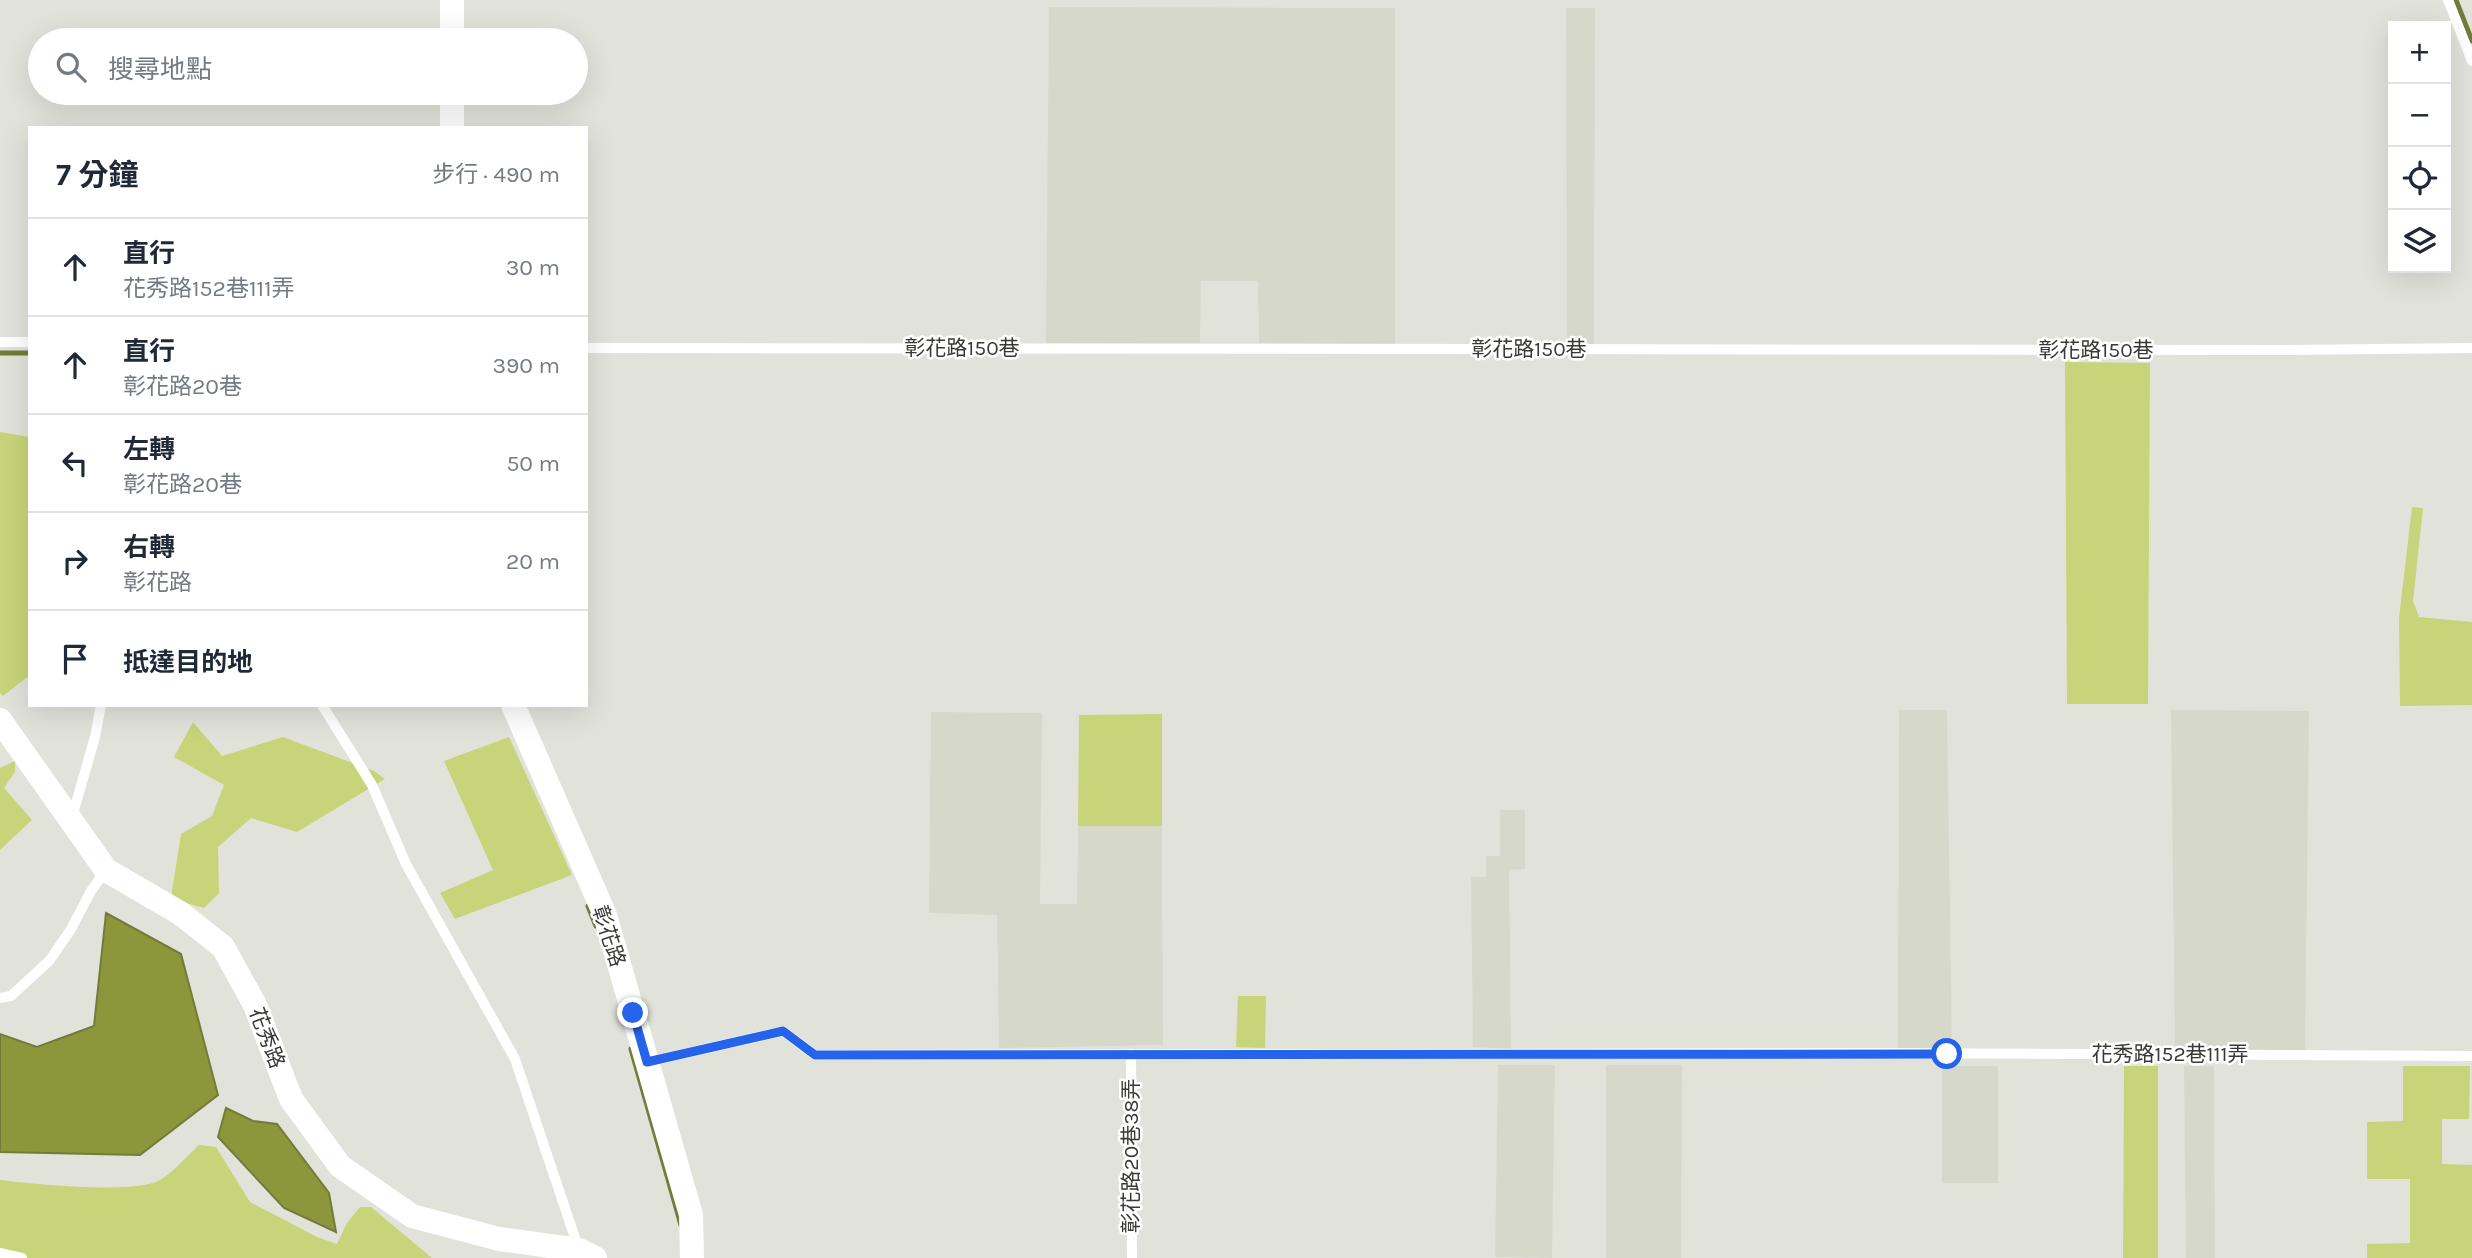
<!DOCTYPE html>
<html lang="zh-TW">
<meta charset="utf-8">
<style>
:root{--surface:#fff;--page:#f6f6f7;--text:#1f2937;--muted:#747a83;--line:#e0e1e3}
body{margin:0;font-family:Karla,"Noto Sans TC",sans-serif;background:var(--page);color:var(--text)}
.controls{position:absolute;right:21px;top:21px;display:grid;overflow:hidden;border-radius:0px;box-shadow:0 7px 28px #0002}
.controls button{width:63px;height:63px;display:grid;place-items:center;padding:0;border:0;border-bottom:2px solid var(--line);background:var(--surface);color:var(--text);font:35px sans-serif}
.stop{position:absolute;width:21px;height:21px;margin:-16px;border:5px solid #2563eb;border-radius:50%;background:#fff}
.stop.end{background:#2563eb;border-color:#fff;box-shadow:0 2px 7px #0008}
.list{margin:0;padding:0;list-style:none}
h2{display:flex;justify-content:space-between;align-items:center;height:91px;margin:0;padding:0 28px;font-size:30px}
h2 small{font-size:23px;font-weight:400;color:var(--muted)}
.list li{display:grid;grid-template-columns:46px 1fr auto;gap:21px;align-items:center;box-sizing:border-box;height:98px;padding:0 28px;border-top:2px solid var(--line)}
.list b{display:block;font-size:26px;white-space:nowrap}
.list p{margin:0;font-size:23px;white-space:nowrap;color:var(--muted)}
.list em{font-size:23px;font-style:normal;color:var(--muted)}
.icon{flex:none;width:38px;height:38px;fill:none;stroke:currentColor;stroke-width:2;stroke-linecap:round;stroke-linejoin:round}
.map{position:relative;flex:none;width:2472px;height:1258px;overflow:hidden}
.search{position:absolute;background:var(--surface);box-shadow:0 7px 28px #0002;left:28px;top:28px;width:560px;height:77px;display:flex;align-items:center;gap:18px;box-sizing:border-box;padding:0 24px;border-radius:38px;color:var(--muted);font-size:26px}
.panel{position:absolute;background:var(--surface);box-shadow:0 7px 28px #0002;left:28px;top:126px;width:560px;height:581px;border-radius:0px}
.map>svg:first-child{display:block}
.built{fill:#d6d9ca}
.green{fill:#c7d479}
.water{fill:#8c973c;stroke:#737b3a;stroke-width:2}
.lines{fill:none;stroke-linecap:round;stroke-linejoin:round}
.stream{stroke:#737b3a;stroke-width:5}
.service{stroke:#fff;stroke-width:10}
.tertiary{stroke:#fff;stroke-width:24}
.route{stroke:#2563eb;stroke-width:9}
.labels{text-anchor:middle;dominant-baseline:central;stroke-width:5;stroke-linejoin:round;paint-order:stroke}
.street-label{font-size:21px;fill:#393936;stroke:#fff}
</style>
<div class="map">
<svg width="2472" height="1258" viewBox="0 0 2472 1258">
<rect width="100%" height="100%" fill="#e1e3db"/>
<!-- built -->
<g class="built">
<polygon points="1049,7 1395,8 1395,344 1259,343 1258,281 1201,281 1200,343 1046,343"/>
<polygon points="1566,8 1595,8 1594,344 1567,344"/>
<polygon points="1899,710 1947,710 1952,1052 1898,1052"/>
<polygon points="2171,710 2309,711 2305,1053 2175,1053"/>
<polygon points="931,712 1042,713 1040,904 1077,904 1078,826 1162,826 1163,1045 999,1048 997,915 929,913"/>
<polygon points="1500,810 1525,810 1525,869 1509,870 1511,1049 1473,1047 1471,877 1486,877 1486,856 1500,856"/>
<polygon points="1498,1065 1555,1065 1552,1258 1495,1257"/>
<polygon points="1606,1065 1682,1065 1681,1258 1606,1258"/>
<rect x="1942" y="1066" width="56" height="117"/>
<polygon points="2184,1066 2214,1066 2215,1258 2186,1258"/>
</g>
<!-- green -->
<g class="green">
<polygon points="2065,362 2150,363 2148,704 2067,704"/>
<polygon points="0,432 30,437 30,675 3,696 0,693"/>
<polygon points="2412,507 2423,508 2413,601 2419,617 2472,622 2472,705 2400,706 2399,618"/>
<polygon points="1162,714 1162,826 1078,826 1079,715"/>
<polygon points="193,722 222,756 283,737 374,771 385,779 297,832 251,818 218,847 219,893 204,908 186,903 170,904 181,834 212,816 224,785 174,757"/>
<polygon points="509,737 572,875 455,919 440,893 493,870 444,761"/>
<polygon points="15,761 15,772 4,788 32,820 0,850 0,768"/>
<polygon points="1238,996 1266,996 1265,1048 1236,1047"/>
<polygon points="2124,1066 2158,1066 2158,1258 2123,1258"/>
<polygon points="2403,1066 2470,1066 2469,1119 2442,1119 2442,1164 2472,1165 2472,1258 2367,1258 2367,1244 2410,1243 2410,1179 2367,1179 2367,1122 2403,1121"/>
<path d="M 199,1145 L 216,1147 L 250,1202 L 317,1237 L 337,1244 L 347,1223 L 360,1207 L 371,1207 L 432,1258 L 17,1258 L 0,1254 L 0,1180 C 33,1184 131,1194 158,1181 C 171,1175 188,1155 199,1145 Z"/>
</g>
<!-- water -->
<g class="water">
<polygon points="106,913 181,954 218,1095 140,1155 0,1152 0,1034 37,1047 94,1026"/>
<polygon points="226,1108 253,1121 277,1124 329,1193 336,1232 284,1208 218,1137"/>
</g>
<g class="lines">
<!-- stream -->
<g class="stream">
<polyline points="2456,0 2472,41"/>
<polyline points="0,353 30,353"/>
<polyline points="588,906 596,926"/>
<polyline points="631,1049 681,1225"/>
</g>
<!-- service -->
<g class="service">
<polyline points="2448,0 2472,61"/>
<polyline points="0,342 30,342"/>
<polyline points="586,348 2282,350 2472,348"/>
<polyline points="322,705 372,785 406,864 515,1059 578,1247"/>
<polyline points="72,817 95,737 101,705"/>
<polyline points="0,998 11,996 50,960 71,929 91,891 106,870"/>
<polyline points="1131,1054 1132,1258"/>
<polyline points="647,1062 783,1031 815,1055 1869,1053 2472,1056"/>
<polyline points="0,1253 22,1258"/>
</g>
<!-- tertiary -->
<g class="tertiary">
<polyline points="452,40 452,0"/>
<polyline points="452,128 452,93"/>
<polyline points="513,705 605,915 691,1215 692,1258"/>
<polyline points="0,720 106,870 180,913 223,947 255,1005 291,1099 340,1166 412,1216 499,1239 579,1250 595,1258"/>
</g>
</g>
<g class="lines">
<!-- route -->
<polyline class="route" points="633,1013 647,1062 783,1031 815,1055 1947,1054"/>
</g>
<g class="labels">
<!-- street labels -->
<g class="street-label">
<text x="962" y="348">彰花路150巷</text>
<text x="1529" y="349">彰花路150巷</text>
<text x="2096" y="350">彰花路150巷</text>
<text transform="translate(609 936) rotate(72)">彰花路</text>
<text transform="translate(267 1038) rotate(69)">花秀路</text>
<text x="2170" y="1054">花秀路152巷111弄</text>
<text transform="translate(1131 1156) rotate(-90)">彰花路20巷38弄</text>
</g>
</g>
</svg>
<div class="controls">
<button>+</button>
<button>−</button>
<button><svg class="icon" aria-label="locate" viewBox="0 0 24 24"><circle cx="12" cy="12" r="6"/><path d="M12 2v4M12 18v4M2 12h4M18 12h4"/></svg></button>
<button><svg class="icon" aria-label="layers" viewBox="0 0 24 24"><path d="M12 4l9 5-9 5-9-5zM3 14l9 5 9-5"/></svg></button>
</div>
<div class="stop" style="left:1947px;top:1054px"></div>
<div class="stop end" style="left:633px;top:1013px"></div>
<div class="search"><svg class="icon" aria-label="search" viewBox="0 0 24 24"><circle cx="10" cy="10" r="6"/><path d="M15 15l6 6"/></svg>搜尋地點</div>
<section class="panel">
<h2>7 分鐘<small>步行 · 490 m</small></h2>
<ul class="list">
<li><svg class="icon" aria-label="ahead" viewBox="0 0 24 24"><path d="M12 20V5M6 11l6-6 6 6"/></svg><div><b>直行</b><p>花秀路152巷111弄</p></div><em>30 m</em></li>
<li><svg class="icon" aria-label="ahead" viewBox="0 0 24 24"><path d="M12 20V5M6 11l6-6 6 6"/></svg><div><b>直行</b><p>彰花路20巷</p></div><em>390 m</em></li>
<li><svg class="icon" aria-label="left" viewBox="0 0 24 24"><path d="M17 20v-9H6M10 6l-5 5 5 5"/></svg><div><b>左轉</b><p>彰花路20巷</p></div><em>50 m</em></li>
<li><svg class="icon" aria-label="right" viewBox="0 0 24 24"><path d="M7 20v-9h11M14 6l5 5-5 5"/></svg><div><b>右轉</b><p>彰花路</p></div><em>20 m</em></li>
<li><svg class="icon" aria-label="arrive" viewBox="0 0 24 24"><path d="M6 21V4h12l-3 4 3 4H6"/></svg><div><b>抵達目的地</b></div></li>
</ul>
</section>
</div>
